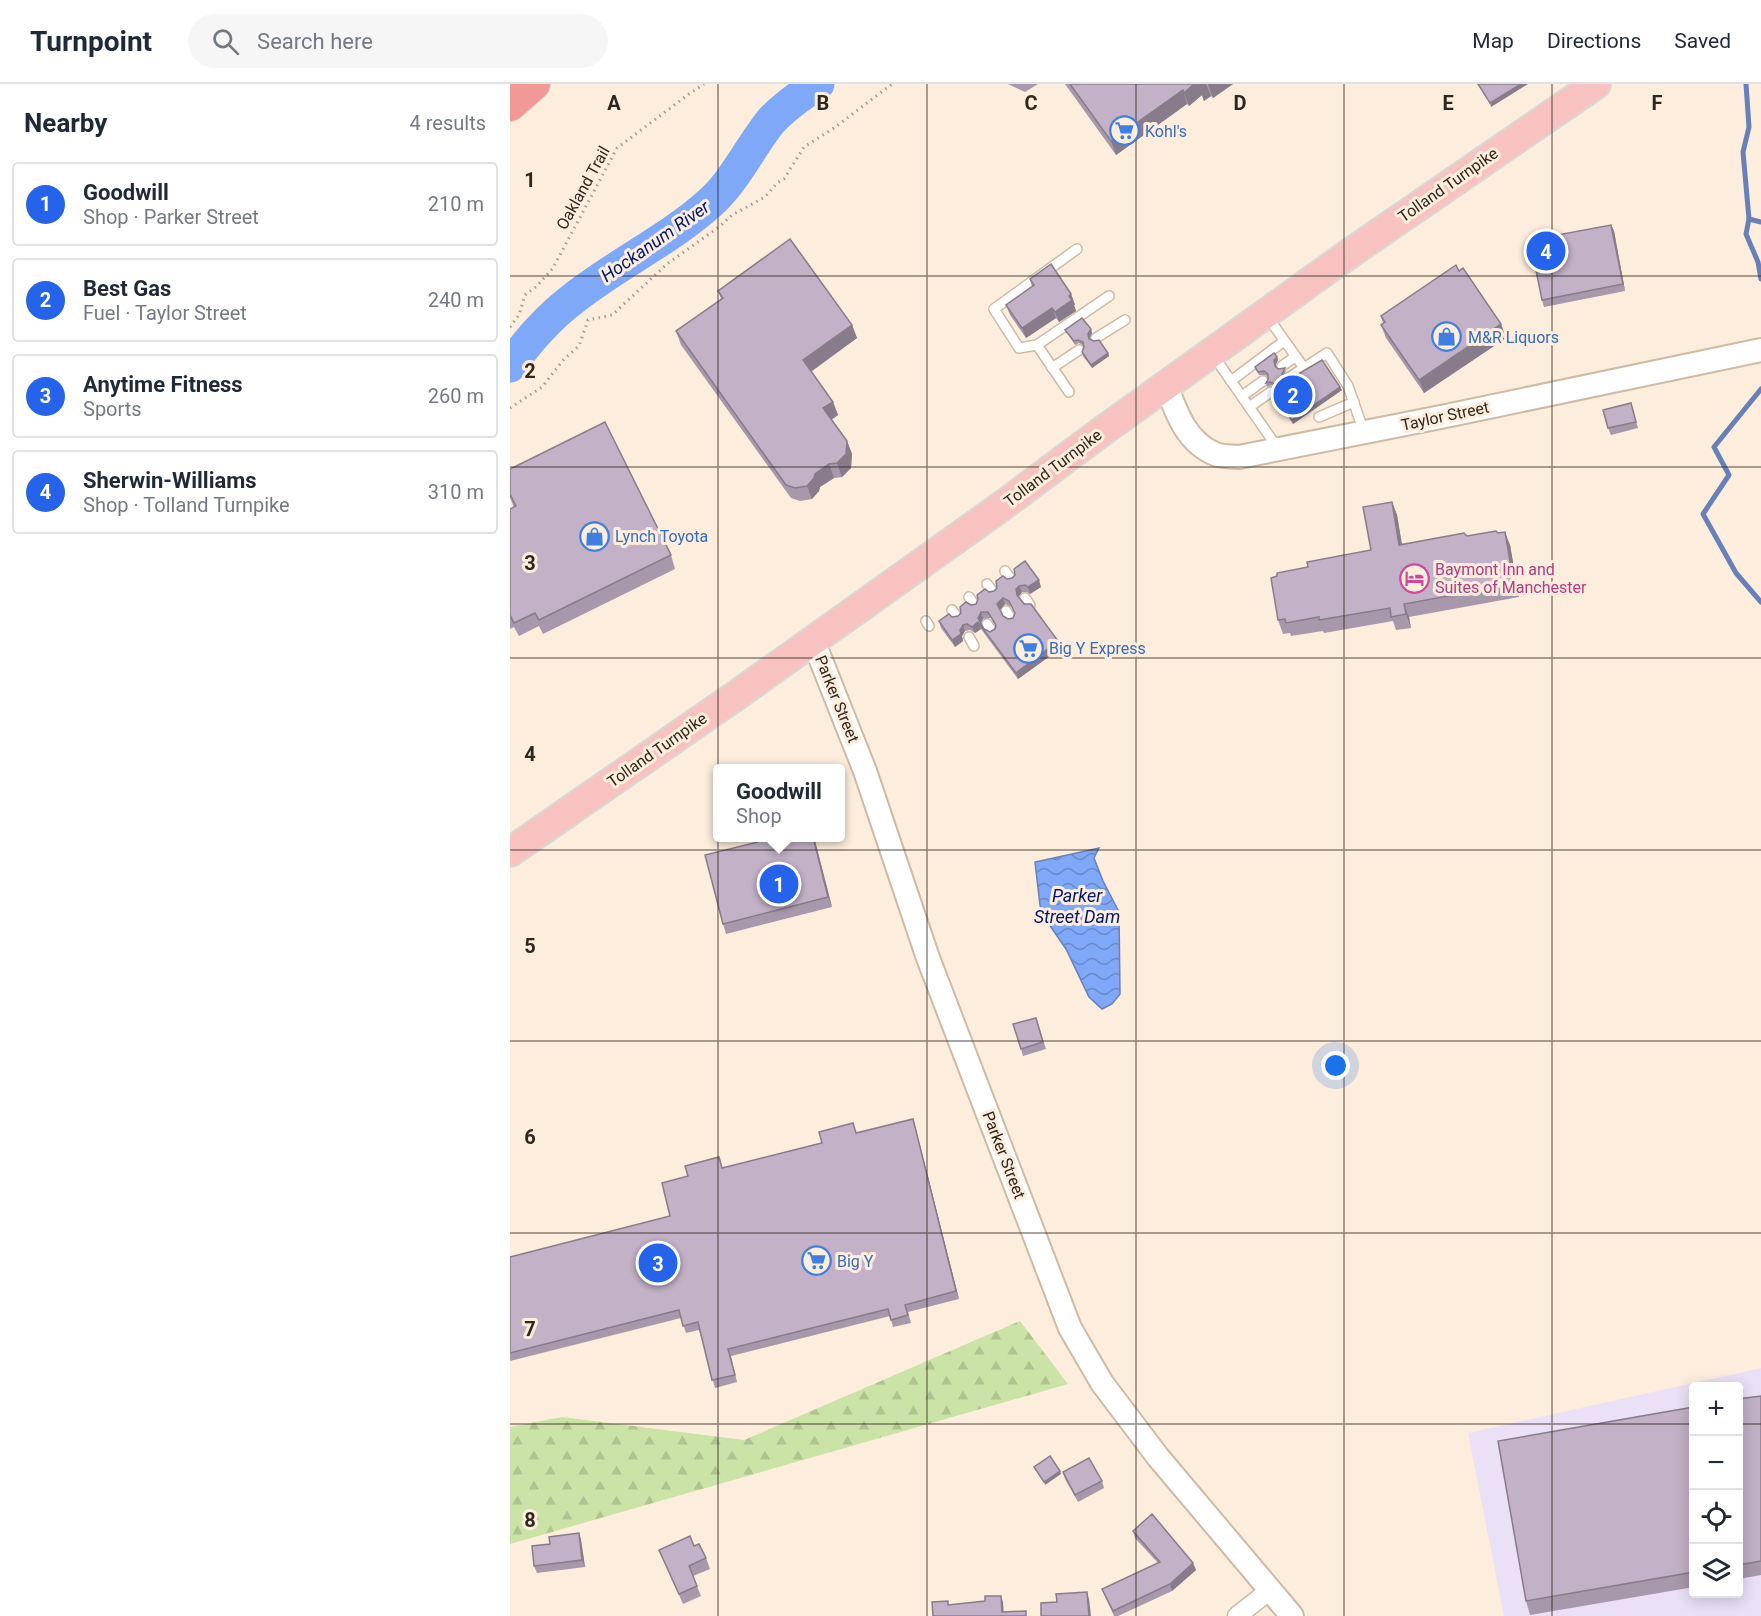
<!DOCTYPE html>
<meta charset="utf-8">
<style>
:root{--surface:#fff;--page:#f6f6f7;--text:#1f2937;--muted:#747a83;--line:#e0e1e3;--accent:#2563eb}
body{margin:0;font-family:Roboto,sans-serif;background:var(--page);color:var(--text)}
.controls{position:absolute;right:18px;bottom:18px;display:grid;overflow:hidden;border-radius:6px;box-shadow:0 3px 15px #0003}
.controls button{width:54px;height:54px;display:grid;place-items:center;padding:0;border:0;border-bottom:2px solid var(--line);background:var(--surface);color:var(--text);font:30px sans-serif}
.you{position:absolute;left:826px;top:982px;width:21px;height:21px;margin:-15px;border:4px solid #fff;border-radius:50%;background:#1a73e8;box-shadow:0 0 0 9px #1a73e833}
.badge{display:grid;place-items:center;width:39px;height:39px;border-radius:50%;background:var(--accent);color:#fff;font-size:20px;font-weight:700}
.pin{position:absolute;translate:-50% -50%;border:3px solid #fff;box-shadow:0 2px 6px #0006}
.popup{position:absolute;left:203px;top:680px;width:132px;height:78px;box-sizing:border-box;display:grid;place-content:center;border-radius:6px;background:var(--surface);filter:drop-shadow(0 2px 4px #0005);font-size:20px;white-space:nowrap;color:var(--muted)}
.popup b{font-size:22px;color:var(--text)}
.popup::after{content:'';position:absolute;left:50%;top:100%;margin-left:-12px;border:12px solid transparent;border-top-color:var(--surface)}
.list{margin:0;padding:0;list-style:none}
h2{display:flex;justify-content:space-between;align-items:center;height:78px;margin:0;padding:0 24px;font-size:26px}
h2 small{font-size:20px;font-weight:400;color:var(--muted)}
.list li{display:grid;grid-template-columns:39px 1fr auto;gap:18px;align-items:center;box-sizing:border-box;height:84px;margin:0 12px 12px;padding:0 12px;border:2px solid var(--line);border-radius:6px}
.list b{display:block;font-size:22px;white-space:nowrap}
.list p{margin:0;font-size:20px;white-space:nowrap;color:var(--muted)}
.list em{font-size:20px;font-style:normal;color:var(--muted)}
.icon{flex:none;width:33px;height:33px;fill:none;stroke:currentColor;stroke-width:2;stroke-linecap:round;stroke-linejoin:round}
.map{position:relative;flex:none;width:1251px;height:1532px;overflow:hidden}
header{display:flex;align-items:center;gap:36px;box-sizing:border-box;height:84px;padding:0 30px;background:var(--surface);border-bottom:2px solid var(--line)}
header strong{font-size:28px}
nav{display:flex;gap:33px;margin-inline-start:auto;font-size:21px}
.search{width:420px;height:54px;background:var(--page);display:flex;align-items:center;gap:15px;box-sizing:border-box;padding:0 21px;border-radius:33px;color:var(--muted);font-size:22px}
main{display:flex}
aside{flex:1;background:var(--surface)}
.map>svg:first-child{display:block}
.industrial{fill:#eae1f7;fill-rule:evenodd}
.forest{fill:url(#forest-firs)}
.water{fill:url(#water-waves);stroke:#6781b8;stroke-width:1.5}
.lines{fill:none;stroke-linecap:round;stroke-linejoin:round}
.stream{stroke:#6781b8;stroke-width:5}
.river{stroke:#7fa8f9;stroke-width:33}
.service-casing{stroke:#cebba6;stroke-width:12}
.minor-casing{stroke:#cebba6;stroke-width:21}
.tertiary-casing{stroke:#cebba6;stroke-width:26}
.primary-casing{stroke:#d9d8d7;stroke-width:32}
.motorway-casing{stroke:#d9d8d7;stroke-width:34}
.path{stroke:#a89c8f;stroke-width:3;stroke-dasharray:1.5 4.5;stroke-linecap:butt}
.service{stroke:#fff;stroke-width:9}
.minor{stroke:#fff;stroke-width:18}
.tertiary{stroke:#fff;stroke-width:22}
.primary{stroke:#f7c2c0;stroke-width:28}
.motorway{stroke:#f19996;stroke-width:32}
.wall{fill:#a798ab;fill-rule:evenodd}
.shaded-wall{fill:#887c8b}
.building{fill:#c2b1c7;stroke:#887c8b;stroke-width:1.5;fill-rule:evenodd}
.grid{fill:none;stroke:#2e271f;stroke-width:1.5;stroke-opacity:0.55}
.labels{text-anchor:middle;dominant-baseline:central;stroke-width:6;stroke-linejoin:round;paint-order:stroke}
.shop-label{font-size:16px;fill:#366cbe;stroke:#fdeddc;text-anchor:start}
.street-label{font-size:16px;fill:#2e271f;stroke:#fdeddc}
.hotel-label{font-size:16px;fill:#b23c85;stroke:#fdeddc;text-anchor:start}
.water-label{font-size:18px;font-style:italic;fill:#001874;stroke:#fdeddc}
.grid-label{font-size:20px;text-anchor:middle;font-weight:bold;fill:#2e271f;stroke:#fdeddc;stroke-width:6;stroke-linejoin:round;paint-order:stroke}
</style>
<header>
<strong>Turnpoint</strong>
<div class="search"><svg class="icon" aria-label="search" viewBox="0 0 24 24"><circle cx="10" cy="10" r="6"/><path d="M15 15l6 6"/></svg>Search here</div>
<nav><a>Map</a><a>Directions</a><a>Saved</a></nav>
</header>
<main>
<aside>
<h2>Nearby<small>4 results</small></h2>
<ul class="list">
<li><span class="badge">1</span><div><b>Goodwill</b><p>Shop · Parker Street</p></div><em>210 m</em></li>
<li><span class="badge">2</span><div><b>Best Gas</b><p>Fuel · Taylor Street</p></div><em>240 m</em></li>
<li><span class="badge">3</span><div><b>Anytime Fitness</b><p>Sports</p></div><em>260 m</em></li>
<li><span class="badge">4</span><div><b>Sherwin-Williams</b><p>Shop · Tolland Turnpike</p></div><em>310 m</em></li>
</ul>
</aside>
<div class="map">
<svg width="1251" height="1532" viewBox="0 0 1251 1532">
<defs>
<pattern id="forest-firs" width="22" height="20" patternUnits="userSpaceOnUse" patternTransform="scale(1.5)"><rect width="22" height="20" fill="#cce3a8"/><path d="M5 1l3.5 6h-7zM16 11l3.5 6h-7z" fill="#b0c390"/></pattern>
<pattern id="water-waves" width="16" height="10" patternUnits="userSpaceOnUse" patternTransform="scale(1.5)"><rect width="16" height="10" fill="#7fa8f9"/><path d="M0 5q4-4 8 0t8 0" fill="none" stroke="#6889c9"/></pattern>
</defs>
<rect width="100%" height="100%" fill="#fdeddc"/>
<!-- industrial -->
<path class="industrial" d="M 1251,1284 L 1251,1532 L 994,1532 L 958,1349 ZM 1184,1302 L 1228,1302 L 1228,1510 L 1184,1510 Z"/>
<!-- forest -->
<polygon class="forest" points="510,1237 558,1300 0,1460 0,1343 52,1333 234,1356"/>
<!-- water -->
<polygon class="water" points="589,764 584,774 593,797 609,828 610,910 602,920 592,925 579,913 556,865 534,833 530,821 525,778"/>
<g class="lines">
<!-- stream -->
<g class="stream">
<polyline points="1236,0 1239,43 1233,68 1239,135 1251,138"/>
<polyline points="1239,135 1236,150 1248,178 1251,195"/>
<polyline points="1251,305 1204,363 1219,391 1193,430 1226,489 1251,518"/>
</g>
<!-- river -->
<path class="river" d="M 0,282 C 17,258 36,236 59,218 C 104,181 158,157 201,118 C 226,95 240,63 261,37 C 275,22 291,11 308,0"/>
<defs>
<g id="service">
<polyline points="757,232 794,284 817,269 838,302 854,348"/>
<polyline points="586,254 615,236"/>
<polyline points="527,261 599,212"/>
<polyline points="703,271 767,363"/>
<polyline points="772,282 785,273"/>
<polyline points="542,284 569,266"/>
<polyline points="780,293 794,284"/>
<polyline points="721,297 774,257"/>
<polyline points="559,308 527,261 509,264 484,225 567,165"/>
<polyline points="732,312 753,297"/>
<polyline points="739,323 761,308"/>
<polyline points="809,333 844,318"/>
<polyline points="495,487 501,495"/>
<polyline points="477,500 483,508"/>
<polyline points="459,513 464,521"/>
<polyline points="515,514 520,521"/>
<polyline points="442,526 447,533"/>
<polyline points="496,527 501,535"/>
<polyline points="416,537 419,542"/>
<polyline points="477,540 482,548"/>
<polyline points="459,553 464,562"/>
</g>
<polyline id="minor" points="727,1532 760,1506"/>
<g id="tertiary">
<path d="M 656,301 C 666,328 676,358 705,370 C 712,373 721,372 729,373 L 931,333 L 1251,266"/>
<polyline points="303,556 355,687 418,874 560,1244 592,1299 648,1373 782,1532"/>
</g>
<polyline id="primary" points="0,768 224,613 492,422 587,351 836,172 1086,0"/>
<polyline id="motorway" points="0,21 24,0"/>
</defs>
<!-- service casing -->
<use href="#service" class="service-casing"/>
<!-- minor casing -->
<use href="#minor" class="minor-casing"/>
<!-- tertiary casing -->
<use href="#tertiary" class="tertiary-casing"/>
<!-- primary casing -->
<use href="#primary" class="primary-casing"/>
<!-- motorway casing -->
<use href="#motorway" class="motorway-casing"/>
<!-- path -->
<g class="path">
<polyline points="0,243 9,231 15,211 27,202 43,184 107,64 179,10 194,0"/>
<polyline points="0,324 32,303 54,275 69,262 78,236 102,231 157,180 209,143 222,131 255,113 267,99 274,95 294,63 324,44 382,0"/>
</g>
<!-- service -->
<use href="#service" class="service"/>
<!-- minor -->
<use href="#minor" class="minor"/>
<!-- tertiary -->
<use href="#tertiary" class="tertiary"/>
<!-- primary -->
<use href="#primary" class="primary"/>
<!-- motorway -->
<use href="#motorway" class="motorway"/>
</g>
<!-- wall -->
<g class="wall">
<polygon points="498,0 528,0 515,8"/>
<polygon points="555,0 723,0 703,14 701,12 694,17 692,11 679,22 677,20 606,71"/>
<polygon points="1101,141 1104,147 1115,207 1034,223 1032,216"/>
<polygon points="520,195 561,210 565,221 564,221 566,227 549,238 546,234 516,254 500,231 496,221 522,203"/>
<polygon points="208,207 342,241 347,254 301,287 323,318 328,331 321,336 337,357 342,370 341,384 332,393 324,394 310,403 309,407 302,415 290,417 281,414 171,261 166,247 211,215"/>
<polygon points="871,232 991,240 996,254 914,309 876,254 871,241 873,239"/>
<polygon points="581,245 582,249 580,255 598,269 599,272 582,284 573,272 572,268 574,262 569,259 565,261 555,246"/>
<polygon points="767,273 768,276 766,280 766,283 768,285 776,287 774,292 778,296 832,306 783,340 765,314 764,310 766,304 761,301 757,303 756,299 758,296 758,293 755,291 749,291 745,283"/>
<polygon points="1121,319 1128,344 1101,351 1098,344"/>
<polygon points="0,385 161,471 165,485 33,550 29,542 9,552 4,543 0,545 0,425 4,423 0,414"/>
<polygon points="882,418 887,431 892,460 957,452 1000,461 1009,513 899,533 901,544 886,546 883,537 814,549 813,547 781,552 780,549 773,550 768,536 767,492 861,466"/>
<path d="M 497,495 L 531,503 L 520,510 L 517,508 L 512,508 L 509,512 L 509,513 L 548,557 L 551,564 L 508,595 L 471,545 L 465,549 L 460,546 L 455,547 L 452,552 L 453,557 L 445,563 L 431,544 L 429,537 L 442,533 L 448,532 L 461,521 L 466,520 L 479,508 L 484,507 ZM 495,520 L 502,523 L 505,530 L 503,534 L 498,535 L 493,532 L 490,526 ZM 481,534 L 486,543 L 485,545 L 480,548 L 474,545 L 471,539 L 473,535 Z"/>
<polygon points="247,753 304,753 322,823 216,850 213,840 248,758"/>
<polygon points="528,940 536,965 513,972 511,965"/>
<polygon points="403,1035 405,1042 449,1215 398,1228 401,1239 383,1243 380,1232 221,1272 227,1298 205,1304 189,1246 176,1249 171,1234 0,1277 0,1173 160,1132 212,1084"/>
<polygon points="1251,1312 1251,1491 1228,1495 1228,1315"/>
<polygon points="1184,1323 1184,1503 1020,1531 1016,1517"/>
<polygon points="553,1388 592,1397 594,1404 568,1418 555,1395"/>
<polygon points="623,1447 683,1479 686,1486 662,1507 608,1532 604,1532 592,1505 648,1479 625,1454"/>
<polygon points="69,1449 71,1456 75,1483 27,1489 24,1482 40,1460"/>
<polygon points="184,1462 196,1474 200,1485 183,1492 191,1512 173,1520 149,1466"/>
</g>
<!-- shaded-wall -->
<g class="shaded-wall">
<polygon points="684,0 696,0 701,12 694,17 692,11 679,22 674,9"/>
<polygon points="699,0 723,0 703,14 698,1"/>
<polygon points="1011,0 1018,0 981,23 980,19"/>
<polygon points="673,6 677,20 606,71 601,57"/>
<polygon points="1101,141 1104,147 1115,207 1113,200"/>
<polygon points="561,210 565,221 564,221 566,227 549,238 545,228"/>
<polygon points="542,224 546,234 516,254 512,244"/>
<polygon points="991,240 996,254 914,309 909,296"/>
<polygon points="342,241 347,254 298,290 293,276"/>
<polygon points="581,245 582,249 579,254 578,250"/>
<polygon points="598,269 599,272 582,284 581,281"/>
<polygon points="767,273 768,276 766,280 766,285 764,276"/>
<polygon points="830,303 832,306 783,340 782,336"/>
<polygon points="323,318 328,331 318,338 313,324"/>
<polygon points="337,357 342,370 341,384 332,393 327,379"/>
<polygon points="319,380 324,394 310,403 309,407 302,415 297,402 305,390"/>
<polygon points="882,418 887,431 894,474 889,461"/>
<polygon points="995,448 1000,461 1009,513 1004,500"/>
<polygon points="529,496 531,503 520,510 518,503"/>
<polygon points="509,502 512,508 509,512 509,517 507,511 506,505"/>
<polygon points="493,514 495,520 489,527 487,520"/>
<polygon points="894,520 899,533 901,544 896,530"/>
<polygon points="471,528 473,535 470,541 468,534"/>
<polygon points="468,538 471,545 465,549 462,543"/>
<polygon points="453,541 455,547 452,552 453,557 445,563 442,556"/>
<polygon points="548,557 551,564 508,595 506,589"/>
<polygon points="303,753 304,753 322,823 318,813"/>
<polygon points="403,1035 405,1042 449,1215 446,1207"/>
<polygon points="550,1387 551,1390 535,1401 534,1398"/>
<polygon points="69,1449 71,1456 75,1483 72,1476"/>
<polygon points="683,1479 686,1486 662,1507 660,1500"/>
<polygon points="577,1508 579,1515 581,1532 579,1532"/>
<polygon points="491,1512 493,1518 494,1532 492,1528"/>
</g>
<!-- building -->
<g class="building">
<polygon points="560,0 684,0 674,9 673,6 601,57"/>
<polygon points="968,0 1011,0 980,19"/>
<polygon points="1101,141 1113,200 1032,216 1020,156"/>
<polygon points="280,155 342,241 293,276 323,318 313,324 337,357 336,370 327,379 319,380 305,390 304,394 297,402 285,404 276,401 166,247 213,214 208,207"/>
<polygon points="541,180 561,210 559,212 562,216 545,228 542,224 512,244 496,221 524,201 520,195"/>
<polygon points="946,181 949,187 953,184 991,240 909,296 871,241 875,238 871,232"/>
<polygon points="572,234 581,245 578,250 579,255 584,257 589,256 598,269 581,281 572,268 574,263 573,258 568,256 564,257 555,246"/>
<polygon points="764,269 767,273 764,276 765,282 768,285 775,284 772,290 778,296 812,276 830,303 782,336 764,310 766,305 765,300 760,298 756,299 758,296 758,290 754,287 748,288 745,283"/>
<polygon points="1121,319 1126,338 1098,344 1093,326"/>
<polygon points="95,338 161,471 29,536 25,529 4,539 0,531 0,425 6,422 0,410 0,385"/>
<polygon points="882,418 889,461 954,449 957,452 986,447 988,449 995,448 1004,500 894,520 896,530 881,533 880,524 809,536 809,533 776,539 775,535 768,536 761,494 767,492 767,489 798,483 797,478 861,466 853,423"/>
<path d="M 515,477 L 529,496 L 518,503 L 515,501 L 509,502 L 506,505 L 507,511 L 514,520 L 521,520 L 548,557 L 506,589 L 468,538 L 462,543 L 457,540 L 453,541 L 450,546 L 451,550 L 442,556 L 429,537 L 439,530 L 442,533 L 448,532 L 451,529 L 450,523 L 456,518 L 461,521 L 466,520 L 468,515 L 467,511 L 475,505 L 479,508 L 484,507 L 487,504 L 486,497 L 493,492 L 497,495 L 502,494 L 505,491 L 504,485 ZM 493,514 L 499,517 L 505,529 L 503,534 L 498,535 L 493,532 L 487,520 ZM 471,528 L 478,528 L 486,541 L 485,545 L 480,548 L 474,545 L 468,534 Z"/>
<polygon points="247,753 303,753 318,813 213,840 195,771 248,758"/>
<polygon points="526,934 533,958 511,965 503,940"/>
<polygon points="403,1035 446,1207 395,1221 398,1231 381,1236 378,1225 218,1265 225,1291 202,1296 188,1238 173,1242 169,1226 0,1269 0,1173 160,1132 152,1099 178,1092 175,1082 209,1073 212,1084 312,1059 309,1048 343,1039 346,1049"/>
<polygon points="1251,1312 1251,1477 1228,1481 1228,1315"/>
<polygon points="1184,1323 1184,1488 1016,1517 988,1357"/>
<polygon points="540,1372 550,1387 534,1398 524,1383"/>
<polygon points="579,1374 592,1397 565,1411 553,1388"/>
<polygon points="642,1430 683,1479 660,1500 603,1527 592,1505 650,1478 623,1447"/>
<polygon points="69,1449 72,1476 24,1482 22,1462 40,1460 39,1453"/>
<polygon points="180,1452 184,1462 189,1460 196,1474 179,1482 187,1502 169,1510 149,1466"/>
<polygon points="577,1508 579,1532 531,1532 531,1519 547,1518 546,1510"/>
<polygon points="475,1512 491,1512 492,1528 516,1527 516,1532 423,1532 422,1518 438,1517 438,1521 475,1517"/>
</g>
<!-- grid -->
<path class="grid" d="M 208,0 L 208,1532M 417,0 L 417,1532M 626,0 L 626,1532M 834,0 L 834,1532M 1042,0 L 1042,1532M 0,192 L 1251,192M 0,383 L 1251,383M 0,574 L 1251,574M 0,766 L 1251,766M 0,957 L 1251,957M 0,1149 L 1251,1149M 0,1340 L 1184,1340M 1228,1340 L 1251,1340"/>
<!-- icons -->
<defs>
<symbol id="supermarket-ring" viewBox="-11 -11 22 22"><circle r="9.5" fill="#fdeddc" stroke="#3f7fe0" stroke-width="1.5"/><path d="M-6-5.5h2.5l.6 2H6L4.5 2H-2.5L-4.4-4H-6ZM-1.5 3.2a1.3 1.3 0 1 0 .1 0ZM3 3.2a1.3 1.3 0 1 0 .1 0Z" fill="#3f7fe0"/></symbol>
<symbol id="shop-ring" viewBox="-11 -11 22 22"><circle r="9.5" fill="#fdeddc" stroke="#3f7fe0" stroke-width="1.5"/><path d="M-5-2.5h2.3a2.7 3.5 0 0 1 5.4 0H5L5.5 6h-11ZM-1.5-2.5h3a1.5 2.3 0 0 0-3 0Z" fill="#3f7fe0"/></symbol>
<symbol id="hotel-ring" viewBox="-11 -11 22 22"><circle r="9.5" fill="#fdeddc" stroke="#d1479c" stroke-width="1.5"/><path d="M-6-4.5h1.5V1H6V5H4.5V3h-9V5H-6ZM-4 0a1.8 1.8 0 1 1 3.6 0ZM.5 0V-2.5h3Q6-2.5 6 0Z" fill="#d1479c"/></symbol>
</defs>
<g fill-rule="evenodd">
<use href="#supermarket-ring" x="598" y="30" width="33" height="33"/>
<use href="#shop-ring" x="920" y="236" width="33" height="33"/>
<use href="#shop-ring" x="68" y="436" width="33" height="33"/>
<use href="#hotel-ring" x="888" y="478" width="33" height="33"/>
<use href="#supermarket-ring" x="502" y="548" width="33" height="33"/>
<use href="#supermarket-ring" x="290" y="1160" width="33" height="33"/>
</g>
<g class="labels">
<!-- shop labels -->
<g class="shop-label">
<text x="635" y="47">Kohl's</text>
<text x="958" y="253">M&amp;R Liquors</text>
<text x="105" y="452">Lynch Toyota</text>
<text x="539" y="564">Big Y Express</text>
<text x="327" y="1177">Big Y</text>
</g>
<!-- street labels -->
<g class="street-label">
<text transform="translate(938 101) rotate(-35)">Tolland Turnpike</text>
<text transform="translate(73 104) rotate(-61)">Oakland Trail</text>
<text transform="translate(935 332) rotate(-12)">Taylor Street</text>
<text transform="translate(543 384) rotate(-37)">Tolland Turnpike</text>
<text transform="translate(327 615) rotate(68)">Parker Street</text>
<text transform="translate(147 666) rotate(-35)">Tolland Turnpike</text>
<text transform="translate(494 1071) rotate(69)">Parker Street</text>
</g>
<!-- hotel labels -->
<g class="hotel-label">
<text x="925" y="485">Baymont Inn and<tspan x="925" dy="18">Suites of Manchester</tspan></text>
</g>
<!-- water labels -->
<g class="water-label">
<text transform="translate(145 157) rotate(-35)">Hockanum River</text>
<text x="567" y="811">Parker<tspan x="567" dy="21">Street Dam</tspan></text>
</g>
</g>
<g class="grid-label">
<text x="104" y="26">A</text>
<text x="313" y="26">B</text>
<text x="521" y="26">C</text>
<text x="730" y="26">D</text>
<text x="938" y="26">E</text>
<text x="1147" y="26">F</text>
<text x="20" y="103">1</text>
<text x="20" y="294">2</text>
<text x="20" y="486">3</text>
<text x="20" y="677">4</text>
<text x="20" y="869">5</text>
<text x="20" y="1060">6</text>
<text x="20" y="1252">7</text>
<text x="20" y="1443">8</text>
</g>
</svg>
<div class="controls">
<button>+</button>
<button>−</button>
<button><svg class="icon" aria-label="locate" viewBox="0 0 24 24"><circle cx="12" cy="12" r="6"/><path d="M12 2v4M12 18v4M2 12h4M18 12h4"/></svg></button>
<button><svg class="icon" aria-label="layers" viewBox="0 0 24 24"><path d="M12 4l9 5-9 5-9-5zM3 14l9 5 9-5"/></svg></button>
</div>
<div class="you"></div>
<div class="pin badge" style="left:269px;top:800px">1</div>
<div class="popup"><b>Goodwill</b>Shop</div>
<div class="pin badge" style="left:783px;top:311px">2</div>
<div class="pin badge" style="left:148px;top:1179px">3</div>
<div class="pin badge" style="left:1036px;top:167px">4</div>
</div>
</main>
